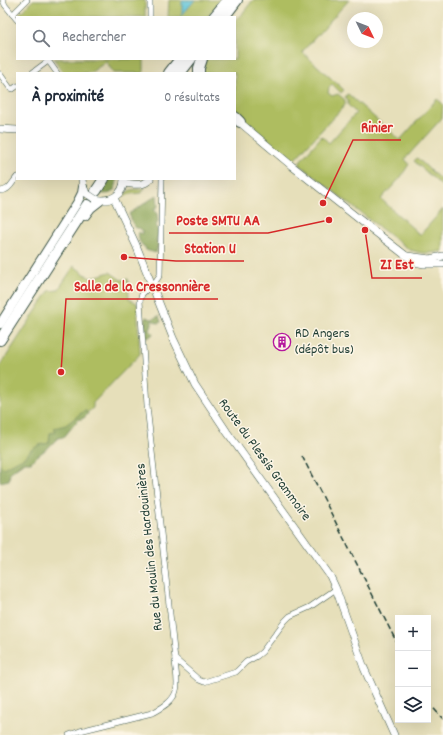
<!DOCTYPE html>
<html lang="fr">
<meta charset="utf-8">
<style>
:root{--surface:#fff;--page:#f6f6f7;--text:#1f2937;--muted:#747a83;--line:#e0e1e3}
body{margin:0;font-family:Dekko,sans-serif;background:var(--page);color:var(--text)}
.controls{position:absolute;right:12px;bottom:12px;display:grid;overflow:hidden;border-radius:0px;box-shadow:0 4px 16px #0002}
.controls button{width:36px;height:36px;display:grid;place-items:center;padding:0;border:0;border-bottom:1px solid var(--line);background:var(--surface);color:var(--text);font:20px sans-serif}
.compass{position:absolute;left:347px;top:12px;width:36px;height:36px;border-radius:50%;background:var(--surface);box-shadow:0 4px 16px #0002;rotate:133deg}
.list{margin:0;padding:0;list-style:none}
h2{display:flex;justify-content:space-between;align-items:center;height:52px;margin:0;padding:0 16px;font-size:17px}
h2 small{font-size:13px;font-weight:400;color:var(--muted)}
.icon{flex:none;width:22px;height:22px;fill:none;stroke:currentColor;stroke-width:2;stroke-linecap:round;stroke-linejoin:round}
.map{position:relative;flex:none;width:443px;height:735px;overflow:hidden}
.search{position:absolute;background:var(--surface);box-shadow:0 4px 16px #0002;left:16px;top:16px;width:220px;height:44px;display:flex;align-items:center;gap:10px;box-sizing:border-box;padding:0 14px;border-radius:0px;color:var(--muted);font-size:15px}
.panel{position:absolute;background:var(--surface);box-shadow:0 4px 16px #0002;left:16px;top:72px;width:220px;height:108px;border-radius:0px}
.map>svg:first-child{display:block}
.green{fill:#aebd60;stroke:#667d4a}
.forest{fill:#8aa456;stroke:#547045}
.water{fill:#5cc3d9;stroke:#3e8086}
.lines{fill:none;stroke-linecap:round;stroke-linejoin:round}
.street-casing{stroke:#3d5548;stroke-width:6}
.secondary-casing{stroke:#3d5548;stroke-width:8}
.primary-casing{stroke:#3d5548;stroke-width:10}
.highway-casing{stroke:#3d5548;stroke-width:12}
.street{stroke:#fff;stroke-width:5}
.secondary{stroke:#fff;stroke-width:7}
.primary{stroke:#fff;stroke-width:8}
.highway{stroke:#fff;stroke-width:10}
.rail{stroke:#1f3d34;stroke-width:1.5;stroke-dasharray:6 3;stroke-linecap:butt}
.secondary-bridge-casing{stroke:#3d5548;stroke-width:8;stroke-linecap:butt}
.secondary-bridge{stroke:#fff;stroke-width:7}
.labels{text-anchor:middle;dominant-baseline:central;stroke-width:3;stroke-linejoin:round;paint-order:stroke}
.poi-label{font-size:14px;fill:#1f3d34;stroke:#fcf5e5;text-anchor:start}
.street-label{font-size:14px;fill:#1f3d34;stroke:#fcf5e5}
.leader{fill:none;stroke:#d62828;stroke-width:1.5}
.callout-dot{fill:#d62828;stroke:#fcf5e5;stroke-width:1.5}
.callout-label{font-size:15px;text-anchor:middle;font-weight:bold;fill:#d62828;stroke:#fcf5e5;stroke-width:3;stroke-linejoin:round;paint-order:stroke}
</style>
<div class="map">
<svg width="443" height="735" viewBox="0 0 443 735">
<rect width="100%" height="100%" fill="#fcf5e5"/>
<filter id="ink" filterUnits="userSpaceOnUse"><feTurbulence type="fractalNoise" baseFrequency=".025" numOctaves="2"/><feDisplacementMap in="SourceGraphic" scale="8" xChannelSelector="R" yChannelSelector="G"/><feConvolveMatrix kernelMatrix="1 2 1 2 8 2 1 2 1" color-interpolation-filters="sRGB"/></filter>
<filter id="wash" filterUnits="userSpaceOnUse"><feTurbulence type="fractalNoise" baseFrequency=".012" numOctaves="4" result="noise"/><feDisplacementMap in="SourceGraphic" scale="16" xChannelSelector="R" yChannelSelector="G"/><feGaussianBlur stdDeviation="0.9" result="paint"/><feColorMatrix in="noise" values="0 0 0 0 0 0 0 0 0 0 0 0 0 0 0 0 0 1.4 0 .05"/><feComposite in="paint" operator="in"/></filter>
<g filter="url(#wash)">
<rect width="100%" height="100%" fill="#e6dfba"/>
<!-- green -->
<g class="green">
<polygon points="33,0 145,0 145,17 21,17 19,14"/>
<polygon points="169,0 225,0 214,9 207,17 168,17"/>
<polygon points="253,0 349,0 302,52 344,90 341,93 332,84 329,87 328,93 332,96 338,94 345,100 345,105 293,161 288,160 235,112 235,73 201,73 204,59 235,59 235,20 242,14"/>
<polygon points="54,59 144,59 144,71 143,73 114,73 106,62 90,73 64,73"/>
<polygon points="348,94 400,140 437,99 443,104 442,118 405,159 409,164 401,177 381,199 420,235 443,209 443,251 431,253 422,253 410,250 384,231 300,165 300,161 322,136 329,143 356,113 348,105 348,101 345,96"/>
<polygon points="417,158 443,182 443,187 414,161"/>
<path d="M 145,188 L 141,193 L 130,194 L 123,197 C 131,186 134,191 145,188 Z"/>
<polygon points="74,266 90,278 110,272 121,280 128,279 129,299 137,303 140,354 93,403 93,408 72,425 62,436 0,479 0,366 49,291 58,290"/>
</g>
<!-- forest -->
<g class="forest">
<path d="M 109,179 L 117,179 C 116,191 112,196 99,193 Z"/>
<path d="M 157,195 L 158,206 L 154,209 L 157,214 L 158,221 L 156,226 L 159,233 L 156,241 L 158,244 L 156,253 L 146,250 L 145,247 C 140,245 137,237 139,232 L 142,234 L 143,231 L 139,228 L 135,228 L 129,214 Z"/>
<polygon points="159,316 161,322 158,323 152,320 152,325 150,330 153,334 148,338 146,337 144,333 145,330 148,329 148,328 145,329 144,326 146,317 152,319"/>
<polygon points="85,410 88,414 84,418 78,420 64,437 58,438 49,447 36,457 31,462 22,462 10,473 9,480 0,482 0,465 3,468 25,457 31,450 39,445 49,443 50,433 56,432 54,428 66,425"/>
</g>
<!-- water -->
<polygon class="water" points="182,0 195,0 182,15"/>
</g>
<g filter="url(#ink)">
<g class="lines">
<defs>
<g id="street">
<polyline points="3,0 5,5 17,20"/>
<polyline points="12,14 15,12 27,0"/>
<polyline points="150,16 150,0"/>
<polyline points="47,59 57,73"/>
<polyline points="32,73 48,61"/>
<polyline points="0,74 10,88 13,89 17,86"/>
<path d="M 0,191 C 9,191 12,183 17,177"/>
<polyline points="175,659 199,680 204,682 236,672 246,662 257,656 262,652 285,621 290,616 310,607 336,589"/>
<path d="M 69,735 L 80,731 L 152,713 C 161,708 173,702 176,691 C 179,683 175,668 175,659 L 147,406 L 140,301 L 142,294 L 155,282 L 160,275 L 162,179"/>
</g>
<g id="secondary">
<polyline points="237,120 292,166 369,227 405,255 415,262 424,264 443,264"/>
<polyline points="0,129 17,130"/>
<polyline points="82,179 83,187 86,192"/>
<path d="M 124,183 C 133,184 143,187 150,179"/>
<polyline points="114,198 136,245 173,338 195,384 227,432 330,576 336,589 364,668 394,735"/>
<path d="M 95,199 C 110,203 124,195 124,179"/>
<polyline points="407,256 430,259 443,256"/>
</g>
<g id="primary">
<polyline points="85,216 91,208 100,201"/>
<polyline points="0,324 77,203 82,193 83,187"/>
</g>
<g id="highway">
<polyline points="214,17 228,0"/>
<polyline points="224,17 237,0"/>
<polyline points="169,73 180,59"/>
<polyline points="180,73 191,59"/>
<polyline points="199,73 199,68 202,59"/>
<polyline points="235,117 240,122"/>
<polyline points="96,191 104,179"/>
<polyline points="0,340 87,205"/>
</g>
</defs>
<!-- street casing -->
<use href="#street" class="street-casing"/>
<!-- secondary casing -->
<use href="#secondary" class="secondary-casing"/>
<!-- primary casing -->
<use href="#primary" class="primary-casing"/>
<!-- highway casing -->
<use href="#highway" class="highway-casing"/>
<!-- street -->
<use href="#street" class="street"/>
<!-- secondary -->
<use href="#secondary" class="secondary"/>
<!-- primary -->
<use href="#primary" class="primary"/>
<!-- highway -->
<use href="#highway" class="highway"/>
<!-- rail -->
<g class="rail">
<polyline points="302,456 398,645"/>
<polyline points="428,702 443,719"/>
</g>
<defs>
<polyline id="secondary-bridge" points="86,193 95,199"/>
</defs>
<!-- secondary-bridge casing -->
<use href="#secondary-bridge" class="secondary-bridge-casing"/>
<!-- secondary-bridge -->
<use href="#secondary-bridge" class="secondary-bridge"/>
</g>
</g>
<!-- icons -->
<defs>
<symbol id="building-ring" viewBox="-11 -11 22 22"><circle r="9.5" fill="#fcf5e5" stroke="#b5179e" stroke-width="1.5"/><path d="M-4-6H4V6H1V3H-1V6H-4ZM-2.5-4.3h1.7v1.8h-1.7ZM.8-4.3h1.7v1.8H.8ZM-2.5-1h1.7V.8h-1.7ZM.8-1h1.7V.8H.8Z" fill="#b5179e"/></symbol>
</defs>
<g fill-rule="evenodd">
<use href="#building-ring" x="272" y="332" width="20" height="20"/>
</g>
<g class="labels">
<!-- poi labels -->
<g class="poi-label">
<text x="295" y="334">RD Angers<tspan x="295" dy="16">(dépôt bus)</tspan></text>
</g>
<!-- street labels -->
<g class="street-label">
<text transform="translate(264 460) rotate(54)">Route du Plessis Grammoire</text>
<text transform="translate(150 547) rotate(-96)">Rue du Moulin des Hardouinières</text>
</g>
</g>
<!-- callouts -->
<path class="leader" d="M323 203L353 140H401M329 220L268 233H169M124 257L176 261H244M365 230L372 278H422M61 372L66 299H218"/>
<g class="callout-dot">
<circle cx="323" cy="203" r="4"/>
<circle cx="329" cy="220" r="4"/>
<circle cx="124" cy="257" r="4"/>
<circle cx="365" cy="230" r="4"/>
<circle cx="61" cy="372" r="4"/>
</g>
<g class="callout-label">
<text x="377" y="132">Rinier</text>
<text x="218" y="225">Poste SMTU AA</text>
<text x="210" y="253">Station U</text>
<text x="397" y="269">ZI Est</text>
<text x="142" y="291">Salle de la Cressonnière</text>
</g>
</svg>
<div class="controls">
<button>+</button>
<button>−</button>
<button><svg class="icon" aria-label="layers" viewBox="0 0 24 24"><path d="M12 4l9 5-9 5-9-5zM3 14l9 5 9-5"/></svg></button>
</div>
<svg class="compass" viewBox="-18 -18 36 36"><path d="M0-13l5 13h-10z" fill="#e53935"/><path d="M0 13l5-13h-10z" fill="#747a83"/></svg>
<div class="search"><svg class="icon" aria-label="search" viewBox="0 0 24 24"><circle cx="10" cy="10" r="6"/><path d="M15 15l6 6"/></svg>Rechercher</div>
<section class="panel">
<h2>À proximité<small>0 résultats</small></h2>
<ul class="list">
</ul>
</section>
</div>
